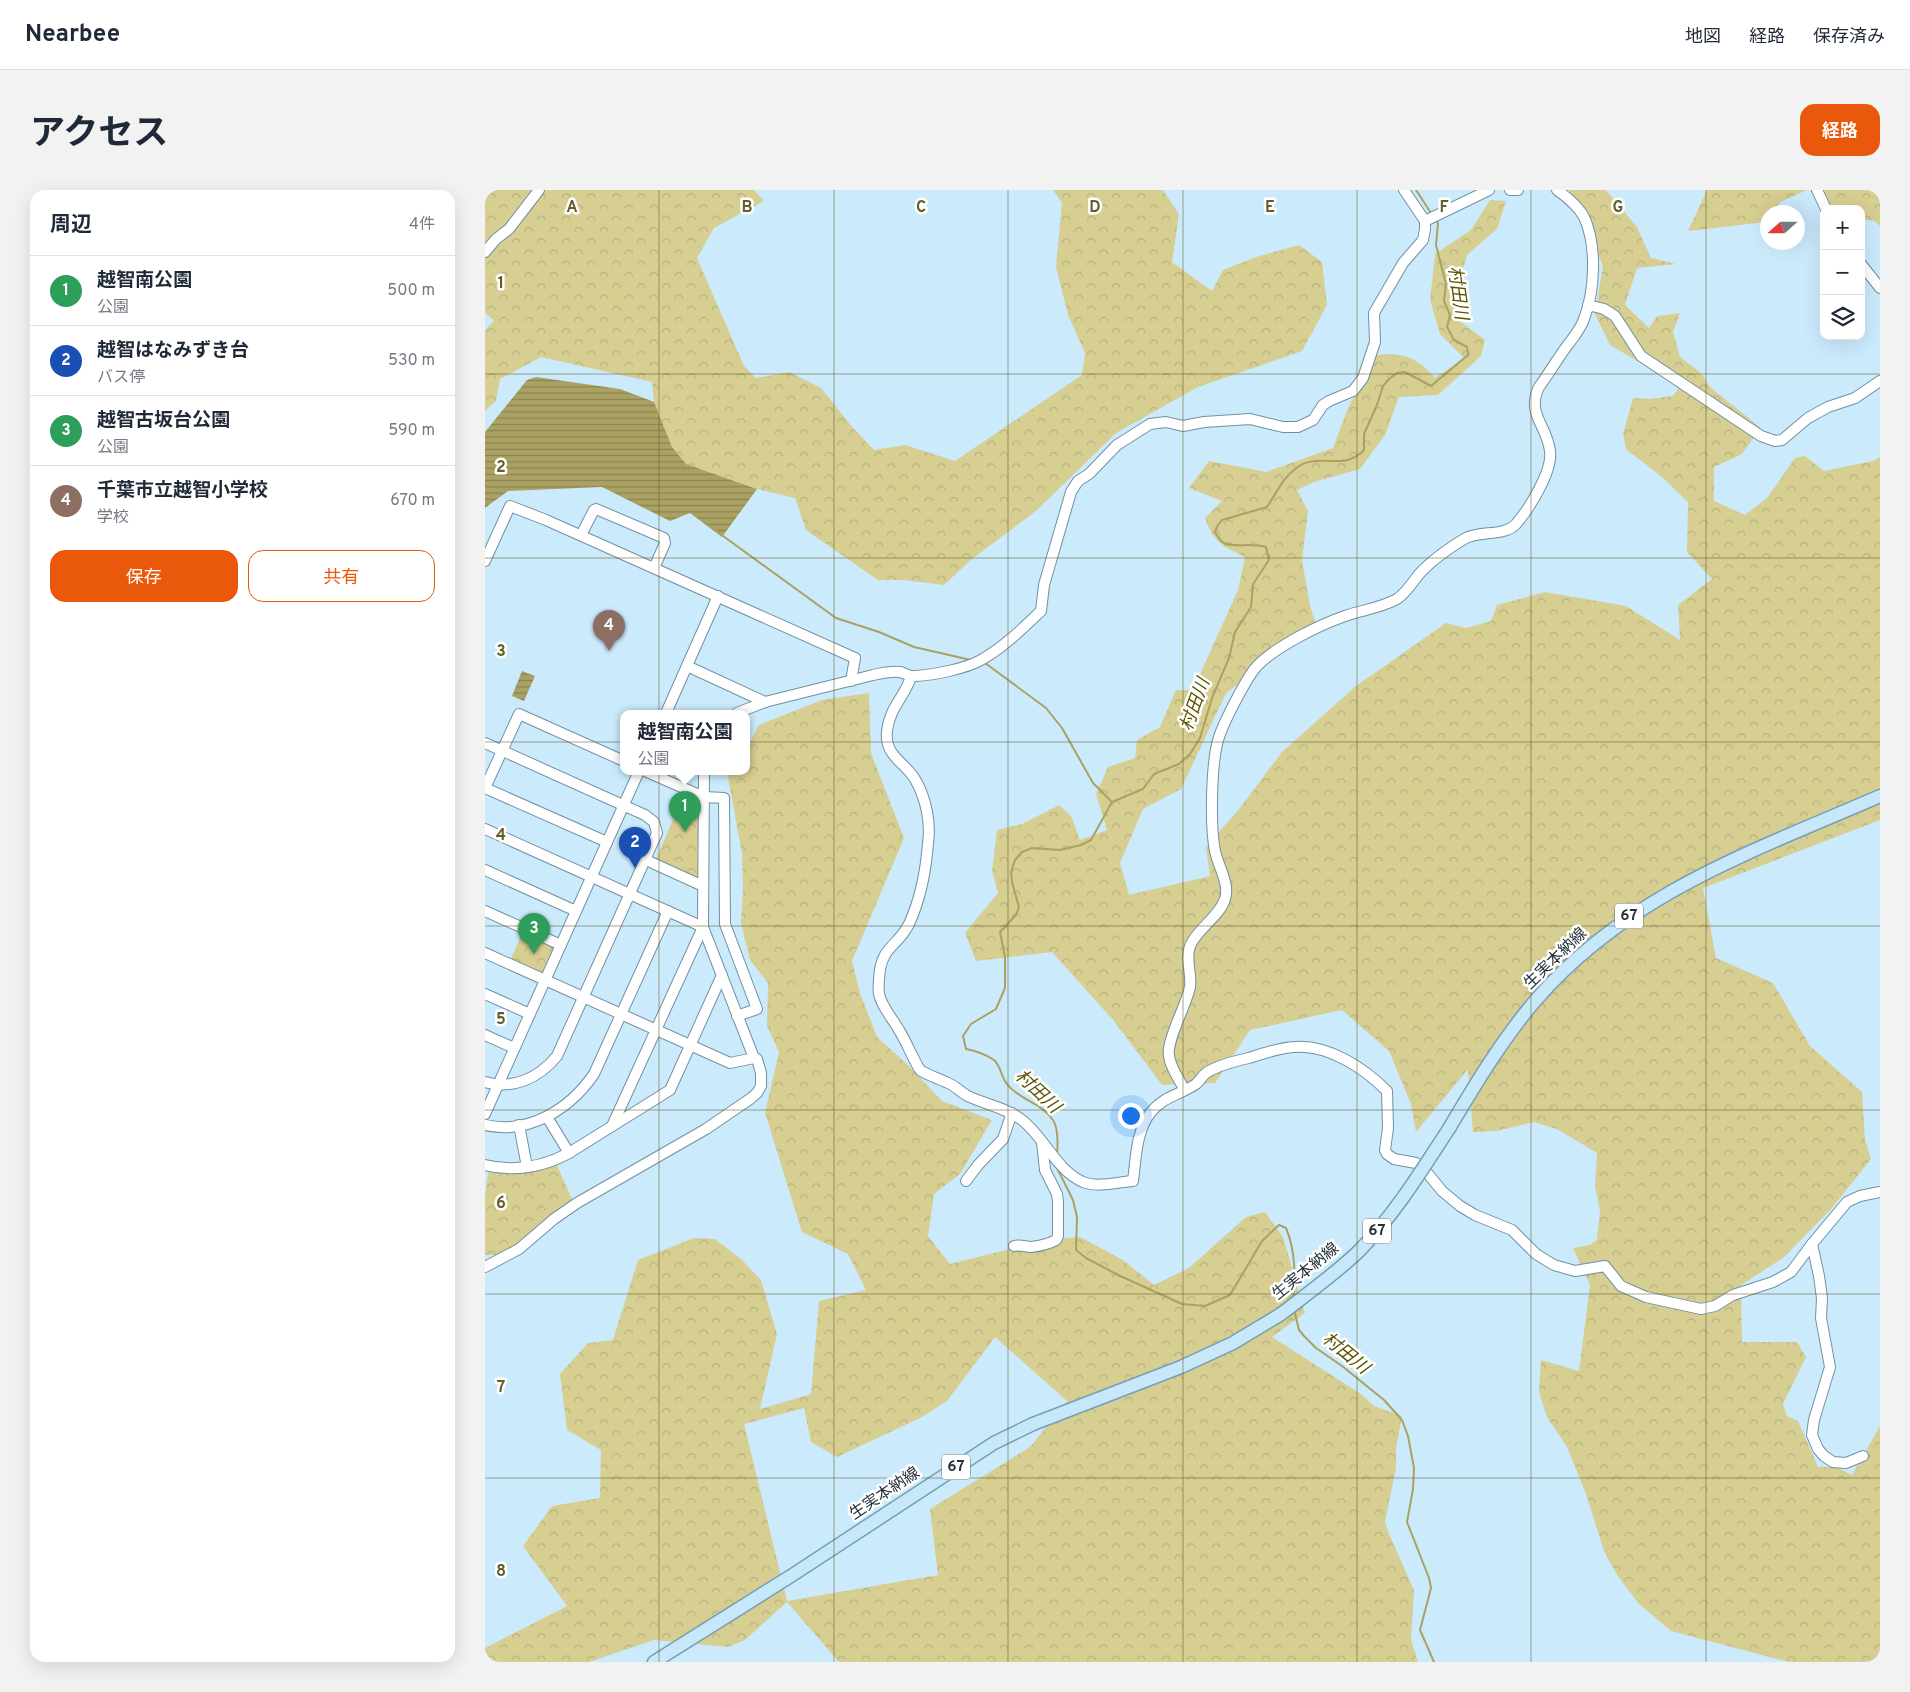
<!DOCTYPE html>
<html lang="ja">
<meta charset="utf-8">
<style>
:root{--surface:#fff;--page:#f2f2f3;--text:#1f2937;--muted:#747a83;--line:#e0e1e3;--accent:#ea580c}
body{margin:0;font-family:Overpass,"Noto Sans JP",sans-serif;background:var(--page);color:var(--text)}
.controls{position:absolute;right:15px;top:15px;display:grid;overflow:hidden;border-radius:10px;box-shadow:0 5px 20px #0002}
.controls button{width:45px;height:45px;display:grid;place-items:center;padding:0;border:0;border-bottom:1px solid var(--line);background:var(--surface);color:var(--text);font:25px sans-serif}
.compass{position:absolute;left:1275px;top:15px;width:45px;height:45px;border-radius:50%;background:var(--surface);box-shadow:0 5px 20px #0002;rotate:249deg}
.you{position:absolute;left:645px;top:925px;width:18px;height:18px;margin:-12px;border:4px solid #fff;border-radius:50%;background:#1a73e8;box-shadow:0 0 0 8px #1a73e833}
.badge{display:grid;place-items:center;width:32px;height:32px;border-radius:50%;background:var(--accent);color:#fff;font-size:16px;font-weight:700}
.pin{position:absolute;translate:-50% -41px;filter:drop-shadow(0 1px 2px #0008)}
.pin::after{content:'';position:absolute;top:26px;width:18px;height:15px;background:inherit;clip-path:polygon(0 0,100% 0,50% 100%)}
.popup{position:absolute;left:135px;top:520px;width:130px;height:65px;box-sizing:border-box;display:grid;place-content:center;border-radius:10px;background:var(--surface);filter:drop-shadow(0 1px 4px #0005);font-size:16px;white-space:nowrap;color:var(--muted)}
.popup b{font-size:19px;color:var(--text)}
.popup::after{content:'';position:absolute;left:50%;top:100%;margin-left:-10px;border:10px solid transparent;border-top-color:var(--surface)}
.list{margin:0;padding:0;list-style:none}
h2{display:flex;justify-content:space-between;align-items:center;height:65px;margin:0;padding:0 20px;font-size:21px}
h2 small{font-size:16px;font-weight:400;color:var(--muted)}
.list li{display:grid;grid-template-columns:32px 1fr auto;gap:15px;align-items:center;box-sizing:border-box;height:70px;padding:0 20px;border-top:1px solid var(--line)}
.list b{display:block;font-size:19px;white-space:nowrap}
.list p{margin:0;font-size:16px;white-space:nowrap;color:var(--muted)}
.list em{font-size:16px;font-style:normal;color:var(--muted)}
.actions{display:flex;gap:10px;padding:15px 20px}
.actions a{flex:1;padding:11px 0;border:1px solid var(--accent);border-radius:15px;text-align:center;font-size:18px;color:var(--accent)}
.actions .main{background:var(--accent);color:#fff}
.icon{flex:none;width:28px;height:28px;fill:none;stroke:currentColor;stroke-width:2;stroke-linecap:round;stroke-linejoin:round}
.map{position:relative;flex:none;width:1395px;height:1472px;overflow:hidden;border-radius:15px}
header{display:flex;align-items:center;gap:30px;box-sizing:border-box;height:70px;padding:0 25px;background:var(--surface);border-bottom:1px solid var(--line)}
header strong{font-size:24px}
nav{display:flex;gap:28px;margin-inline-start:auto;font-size:18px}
.intro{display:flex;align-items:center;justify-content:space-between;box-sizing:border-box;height:120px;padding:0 30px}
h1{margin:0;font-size:35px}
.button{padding:12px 22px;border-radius:15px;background:var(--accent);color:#fff;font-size:18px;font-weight:700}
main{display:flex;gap:30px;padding:0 30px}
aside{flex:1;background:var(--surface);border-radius:15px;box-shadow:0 5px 20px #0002}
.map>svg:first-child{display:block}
.forest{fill:url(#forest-crowns);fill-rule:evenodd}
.water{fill:url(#water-rules)}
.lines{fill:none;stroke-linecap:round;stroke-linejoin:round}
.stream{stroke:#aaa162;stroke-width:2}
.minor-casing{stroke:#7290a1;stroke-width:12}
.major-casing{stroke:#769eb4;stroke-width:15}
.minor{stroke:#fff;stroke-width:10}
.major{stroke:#c7e7fa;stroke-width:12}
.major-bridge-casing{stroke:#769eb4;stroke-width:15;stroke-linecap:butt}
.major-bridge{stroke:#c7e7fa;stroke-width:12}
.grid{fill:none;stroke:#645c29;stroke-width:1;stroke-opacity:0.55}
.labels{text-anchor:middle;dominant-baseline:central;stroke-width:5;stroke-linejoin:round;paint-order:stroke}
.shield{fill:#fff;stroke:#677075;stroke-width:1}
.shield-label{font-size:15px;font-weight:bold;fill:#26333a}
.street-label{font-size:16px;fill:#26333a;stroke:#fff}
.water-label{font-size:18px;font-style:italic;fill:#5d5201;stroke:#fff}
.grid-label{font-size:16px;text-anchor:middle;font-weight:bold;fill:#645c29;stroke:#fff;stroke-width:5;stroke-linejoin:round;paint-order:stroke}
</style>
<header>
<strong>Nearbee</strong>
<nav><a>地図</a><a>経路</a><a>保存済み</a></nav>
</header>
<div class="intro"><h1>アクセス</h1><a class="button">経路</a></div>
<main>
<aside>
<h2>周辺<small>4件</small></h2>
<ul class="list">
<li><span class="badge" style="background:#2e9e5b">1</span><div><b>越智南公園</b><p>公園</p></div><em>500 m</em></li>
<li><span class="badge" style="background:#1a4fb4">2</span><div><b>越智はなみずき台</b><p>バス停</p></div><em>530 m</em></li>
<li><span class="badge" style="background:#2e9e5b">3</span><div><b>越智古坂台公園</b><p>公園</p></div><em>590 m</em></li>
<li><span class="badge" style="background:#8d6e63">4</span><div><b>千葉市立越智小学校</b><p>学校</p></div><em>670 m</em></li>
</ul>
<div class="actions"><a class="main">保存</a><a>共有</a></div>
</aside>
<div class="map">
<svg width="1395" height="1472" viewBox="0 0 1395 1472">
<defs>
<pattern id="forest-crowns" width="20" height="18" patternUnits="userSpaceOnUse" patternTransform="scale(1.25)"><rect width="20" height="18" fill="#d7ce92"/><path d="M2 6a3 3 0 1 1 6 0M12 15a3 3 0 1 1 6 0" fill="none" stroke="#b8b17f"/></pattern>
<pattern id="water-rules" width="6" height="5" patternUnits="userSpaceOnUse" patternTransform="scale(1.25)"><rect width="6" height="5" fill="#aaa162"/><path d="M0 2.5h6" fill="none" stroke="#8a8452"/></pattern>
</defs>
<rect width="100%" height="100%" fill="#cbebfd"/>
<!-- forest -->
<g class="forest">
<polygon points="0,0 269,0 279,11 229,38 212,68 259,176 271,188 304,182 336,198 369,239 389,260 420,255 470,271 597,185 600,163 583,125 571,77 577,13 568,0 678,0 694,24 687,72 727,101 738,80 771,67 814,55 837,72 842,115 817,161 713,197 631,243 551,321 487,369 459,395 417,390 393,390 321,340 310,308 272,299 201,274 187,257 169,212 167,192 56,167 15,189 11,211 0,221 0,140 9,131 0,122"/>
<path d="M 1084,0 L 1121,0 L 1152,37 L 1166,68 L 1191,74 L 1152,78 L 1140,115 L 1164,138 L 1172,126 L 1195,123 L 1188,142 L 1195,167 L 1215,182 L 1226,198 L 1276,238 L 1257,264 L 1229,277 L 1229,311 L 1260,325 L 1282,308 L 1310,268 L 1320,266 L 1339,281 L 1388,271 L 1395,267 L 1395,630 L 1218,698 L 1231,768 L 1288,793 L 1325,856 L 1377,902 L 1380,950 L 1386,969 L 1347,1018 L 1298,1068 L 1256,1095 L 1257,1152 L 1312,1152 L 1321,1167 L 1298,1214 L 1302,1226 L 1313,1231 L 1333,1277 L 1351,1277 L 1367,1285 L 1395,1236 L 1395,1472 L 1304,1472 L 1186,1441 L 1154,1414 L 1132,1385 L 1119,1361 L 1100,1301 L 1082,1257 L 1062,1227 L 1054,1202 L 1056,1170 L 1094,1181 L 1105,1095 L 1088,1058 L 1105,1055 L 1112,1050 L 1115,1021 L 1110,996 L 1112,963 L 1072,939 L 1049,932 L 1011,941 L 988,942 L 983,879 L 931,942 L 926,914 L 904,861 L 857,820 L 765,840 L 730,893 L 677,895 L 629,831 L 567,762 L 491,771 L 480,743 L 513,703 L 507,681 L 512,640 L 537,634 L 574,615 L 586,626 L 595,650 L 622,640 L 611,604 L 623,577 L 650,568 L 652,550 L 675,537 L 691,500 L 708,500 L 753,400 L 760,367 C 736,355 730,354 720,328 L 737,311 L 704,298 L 724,271 L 781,282 L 848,258 L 863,218 L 891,165 C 918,162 932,167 950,188 L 979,168 L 955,144 L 945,110 L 950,64 L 986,40 L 1005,10 L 1021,11 L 1012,39 L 982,65 L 970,106 L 976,132 L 1000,150 L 996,166 L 953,205 L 914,207 L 900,245 L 875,279 L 829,292 L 812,300 L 823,321 L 817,370 L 825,416 L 832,437 L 741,503 L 696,599 L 658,619 L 635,673 L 644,705 L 725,686 L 721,657 L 755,618 L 797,562 L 871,496 L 961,433 L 981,438 L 1006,431 L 1012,415 L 1060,402 L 1141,416 L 1195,450 L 1193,415 L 1227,389 L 1202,362 L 1203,312 L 1178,288 L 1141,259 L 1138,244 L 1148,208 L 1164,209 L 1188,206 L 1195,196 L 1125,155 L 1110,124 L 1118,76 Z"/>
<polygon points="1222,0 1322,0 1295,12 1288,22 1282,22 1281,32 1203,41"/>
<polygon points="1325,0 1395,0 1395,36 1390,31 1376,29 1376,19 1341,19"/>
<path d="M 384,503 L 386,563 L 419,648 L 367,771 L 375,803 L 392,847 L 424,876 L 457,911 L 507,930 L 475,984 L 449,1004 L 443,1046 L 465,1074 L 525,1059 L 534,1060 L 561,1050 L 595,1047 L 638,1070 L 669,1095 L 704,1078 L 761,1027 L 780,1022 L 798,1047 L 820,1123 L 787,1147 L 876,1204 L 889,1216 L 917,1226 L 911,1259 L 911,1278 L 900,1332 L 904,1344 L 929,1400 L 926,1450 L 933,1472 L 354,1472 L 302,1412 L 260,1450 L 243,1457 L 169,1450 L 104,1472 L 0,1472 L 0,1458 L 82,1416 L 38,1356 L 67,1316 L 115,1308 L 116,1260 L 82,1240 L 75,1184 L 103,1153 L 128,1150 L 153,1070 L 209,1048 L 230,1049 L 256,1069 L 276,1090 L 292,1144 L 275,1219 L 326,1204 L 334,1111 L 381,1100 L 363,1064 L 317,1042 L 280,923 L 294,862 L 282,836 L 283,793 L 265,770 L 256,733 L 258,700 L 257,664 L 242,581 L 261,581 L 261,560 L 274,535 L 337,510 ZM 510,1147 L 582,1211 L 545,1257 L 445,1319 L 453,1385 L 302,1411 L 259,1234 L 319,1218 L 326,1252 L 352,1267 L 435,1228 L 462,1211 Z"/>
<polygon points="200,602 214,608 217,689 213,690 170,671"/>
<polygon points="38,741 73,758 60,787 25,771"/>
<polygon points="71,973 89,1014 32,1056 15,1065 0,1065 0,1005 3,983 8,979"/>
</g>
<!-- water -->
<g class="water">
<polygon points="51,187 135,199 169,212 187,257 201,274 272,299 237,347 205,323 185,331 117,297 23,301 0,318 0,242 42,190"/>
<polygon points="37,481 50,486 39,511 27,506"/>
</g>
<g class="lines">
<!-- stream -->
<g class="stream">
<polyline points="931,0 946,23"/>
<polyline points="223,335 351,428 394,442 429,457 486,470"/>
<polyline points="500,473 561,518 577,538 608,593 627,612"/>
<path d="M 572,964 C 573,955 573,937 568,930 C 556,912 534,910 522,894 C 516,887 516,876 509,870 C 500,864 492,861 481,859 L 478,846 L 486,834 L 511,819 L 520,798 L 520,767 L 515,742 L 531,725 L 534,717 L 527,692 L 526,682 L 530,670 L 537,662 L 547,658 L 575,660 L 596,655 L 606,650 L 627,612 L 658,599 L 669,584 L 694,574 L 705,564 L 715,548 L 727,508 L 744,468 L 750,442 L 766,417 L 768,394 L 784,370 L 781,357 C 767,353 753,357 741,354 C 735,352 733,347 730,342 L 733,335 L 737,330 L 782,317 C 791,304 797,289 810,279 C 833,260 857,283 879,260 L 879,244 L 892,215 L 898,196 L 904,189 L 912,183 L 920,182 L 946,196 L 983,165 L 982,157 L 969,150 L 962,137 L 965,125 L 959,111 L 961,94 L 951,55 L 953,33 L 950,29"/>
<path d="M 571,976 L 588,1010 L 592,1027 L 591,1060 L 601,1068 L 633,1085 L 697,1114 L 720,1116 L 745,1105 L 777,1051 L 794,1035 L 801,1038 C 811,1062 810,1085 808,1109"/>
<polyline points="809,1119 814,1140 819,1146 831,1158 857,1176 899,1210 917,1230 923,1246 929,1278 928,1299 922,1332 944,1388 946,1398 935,1440 949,1472"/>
</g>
<defs>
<g id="minor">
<polyline points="1025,0 1033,0"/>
<polyline points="1332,0 1341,19"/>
<polyline points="940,31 1004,0"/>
<polyline points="0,62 11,49 24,39 54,0"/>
<polyline points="1376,74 1395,98"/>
<polyline points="1103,115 1119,119 1130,126 1156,166 1276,246 1290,251 1297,250 1323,228 1343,217 1370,208 1395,191"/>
<polyline points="96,345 109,320 111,319 179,348 180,353 169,378"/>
<polyline points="0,371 25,316 61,330 370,468 366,491"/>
<polyline points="202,476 280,512"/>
<path d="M 426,487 C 420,506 404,519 402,541 C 399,567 421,572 431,591 C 441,609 446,633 443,653 C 441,680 435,710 424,734 C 412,758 396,755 394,789 C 394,793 393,799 394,804 C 396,816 408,829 414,840 C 422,853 427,867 435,880 C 444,886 453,888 463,893 C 471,896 477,904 485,907 C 503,915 521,918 537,930 C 560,948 571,980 598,992 C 613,998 633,992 648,991 C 651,968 651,941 666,922 C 679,906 695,905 711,894 C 715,891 717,886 721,883 C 733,875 750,871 764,868 C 779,863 793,858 809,857 C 843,854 879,878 902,901 L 903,938 L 900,960 L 902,964 L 909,969 L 931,973 L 939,979 L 957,1001 L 975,1016 L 990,1025 L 1027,1040 L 1051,1064 L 1069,1075 L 1090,1081 L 1120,1076 L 1136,1096 L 1161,1107 L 1216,1119 L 1230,1116 L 1248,1105 L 1288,1092 L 1306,1082 L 1327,1054 L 1362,1012 L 1375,1006 L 1395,1002"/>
<polyline points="181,523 233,406"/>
<path d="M 252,523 L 280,512 L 388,485 C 397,483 406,481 415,482 C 420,483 424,487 430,486 C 448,485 480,479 496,470 C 518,458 538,438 556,421 L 559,395 L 586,302 L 593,291 L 604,284 L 632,255 L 665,234 L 681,232 L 698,236 L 719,232 L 765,229 L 798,237 L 813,237 L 828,230 L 838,215 L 844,211 L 868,201 L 878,188 L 890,152 L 889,123 L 918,73 L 938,50 L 940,39 L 940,31 L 919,0"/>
<path d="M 0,553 L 160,625 L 169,632 L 172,643 L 72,866 C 54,888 28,900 0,892"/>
<polyline points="160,581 219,607 239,608 240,734 272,819 252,826"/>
<polyline points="0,598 34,524 139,571"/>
<polyline points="0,598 122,652"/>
<polyline points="0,639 218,737 127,936"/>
<polyline points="161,670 218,696"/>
<polyline points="0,680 91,721"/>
<polyline points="0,721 76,755"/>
<polyline points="0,763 245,873 269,868 218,737 219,581"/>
<polyline points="0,804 45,824"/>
<polyline points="0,845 29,858"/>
<path d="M 699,899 C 694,889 685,877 684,866 C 681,851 701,816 705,797 C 707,784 700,769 705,756 C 712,739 735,726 740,709 C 745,694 733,676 730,661 C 725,636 726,571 734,547 C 739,532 762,486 773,475 C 792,456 834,435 860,426 C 877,420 896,418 912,409 C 924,401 929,388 939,379 C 950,368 966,357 979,349 C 994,340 1019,347 1031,334 C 1044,319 1068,281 1065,261 C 1062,235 1041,224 1054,197 C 1065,182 1074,166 1085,152 C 1090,145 1096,138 1099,129 C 1110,101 1112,55 1099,27 C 1093,16 1082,7 1072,0"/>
<polyline points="0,924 154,581"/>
<polyline points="62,927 84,963"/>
<path d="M 0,935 C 44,945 85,919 109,884 L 183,721"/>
<polyline points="34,935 42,977"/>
<path d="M 0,975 C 29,982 58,977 84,963 L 185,900 L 237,785"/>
<polyline points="481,991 493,975 518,949 527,923"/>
<polyline points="1327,1054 1334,1086 1337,1108 1336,1128 1345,1177 1329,1230 1327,1245 1333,1259 1339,1266 1348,1272 1361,1273 1378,1266"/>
<path d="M 529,1056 C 536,1054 540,1057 546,1057 C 554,1056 564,1054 571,1050 L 573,1046 L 573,1011 L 572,1004 L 560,980 L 557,952"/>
<polyline points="0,1077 34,1059 69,1029 92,1013 221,939 265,909 272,903 276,896 276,883 272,869 269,868"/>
</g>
<g id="major">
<path d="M 965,937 C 991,893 1017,850 1050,811 C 1143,703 1269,661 1395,606"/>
<polyline points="169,1472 309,1384 509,1253 548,1234 696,1177 748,1153 796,1124"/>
</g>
</defs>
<!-- minor casing -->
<use href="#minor" class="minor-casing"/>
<!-- major casing -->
<use href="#major" class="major-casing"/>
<!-- minor -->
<use href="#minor" class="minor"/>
<!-- major -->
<use href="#major" class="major"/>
<defs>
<path id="major-bridge" d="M 796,1124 C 822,1104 850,1084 874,1061 C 910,1024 937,980 965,937"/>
</defs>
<!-- major-bridge casing -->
<use href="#major-bridge" class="major-bridge-casing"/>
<!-- major-bridge -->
<use href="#major-bridge" class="major-bridge"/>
</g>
<!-- grid -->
<path class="grid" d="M 174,0 L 174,1472M 349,0 L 349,1472M 523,0 L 523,1472M 698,0 L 698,1472M 872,0 L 872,1472M 1046,0 L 1046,1472M 1221,0 L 1221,1472M 0,184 L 1395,184M 0,368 L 1395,368M 0,552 L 1395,552M 0,736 L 1395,736M 0,920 L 1395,920M 0,1104 L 1395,1104M 0,1288 L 1395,1288"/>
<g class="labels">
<!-- shield labels -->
<g class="shield">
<rect x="1130" y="713.5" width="28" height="25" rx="4"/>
<rect x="878" y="1028.5" width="28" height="25" rx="4"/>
<rect x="457" y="1264.5" width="28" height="25" rx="4"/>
</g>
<g class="shield-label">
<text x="1144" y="726">67</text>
<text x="892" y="1041">67</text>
<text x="471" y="1277">67</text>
</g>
<!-- street labels -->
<g class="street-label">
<text transform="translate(1071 769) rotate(-44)">生実本納線</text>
<text transform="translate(821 1082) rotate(-39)">生実本納線</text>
<text transform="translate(400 1304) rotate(-34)">生実本納線</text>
</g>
<!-- water labels -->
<g class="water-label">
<text transform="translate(972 103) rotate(82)">村田川</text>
<text transform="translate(711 515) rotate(-70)">村田川</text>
<text transform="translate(552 902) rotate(43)">村田川</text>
<text transform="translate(860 1164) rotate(39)">村田川</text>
</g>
</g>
<g class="grid-label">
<text x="87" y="22">A</text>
<text x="262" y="22">B</text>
<text x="436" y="22">C</text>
<text x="610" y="22">D</text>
<text x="785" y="22">E</text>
<text x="959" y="22">F</text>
<text x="1133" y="22">G</text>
<text x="16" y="98">1</text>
<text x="16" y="282">2</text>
<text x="16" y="466">3</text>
<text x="16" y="650">4</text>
<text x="16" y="834">5</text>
<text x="16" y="1018">6</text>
<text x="16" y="1202">7</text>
<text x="16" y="1386">8</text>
</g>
</svg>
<div class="controls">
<button>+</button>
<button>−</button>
<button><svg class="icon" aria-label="layers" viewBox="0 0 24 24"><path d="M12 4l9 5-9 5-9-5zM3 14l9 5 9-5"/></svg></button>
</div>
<svg class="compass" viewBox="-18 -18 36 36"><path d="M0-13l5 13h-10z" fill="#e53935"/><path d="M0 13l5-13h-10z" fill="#747a83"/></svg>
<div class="you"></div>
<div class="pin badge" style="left:200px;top:642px;background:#2e9e5b">1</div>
<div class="popup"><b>越智南公園</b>公園</div>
<div class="pin badge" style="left:150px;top:678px;background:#1a4fb4">2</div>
<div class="pin badge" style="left:49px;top:764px;background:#2e9e5b">3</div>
<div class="pin badge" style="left:124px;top:461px;background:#8d6e63">4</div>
</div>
</main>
